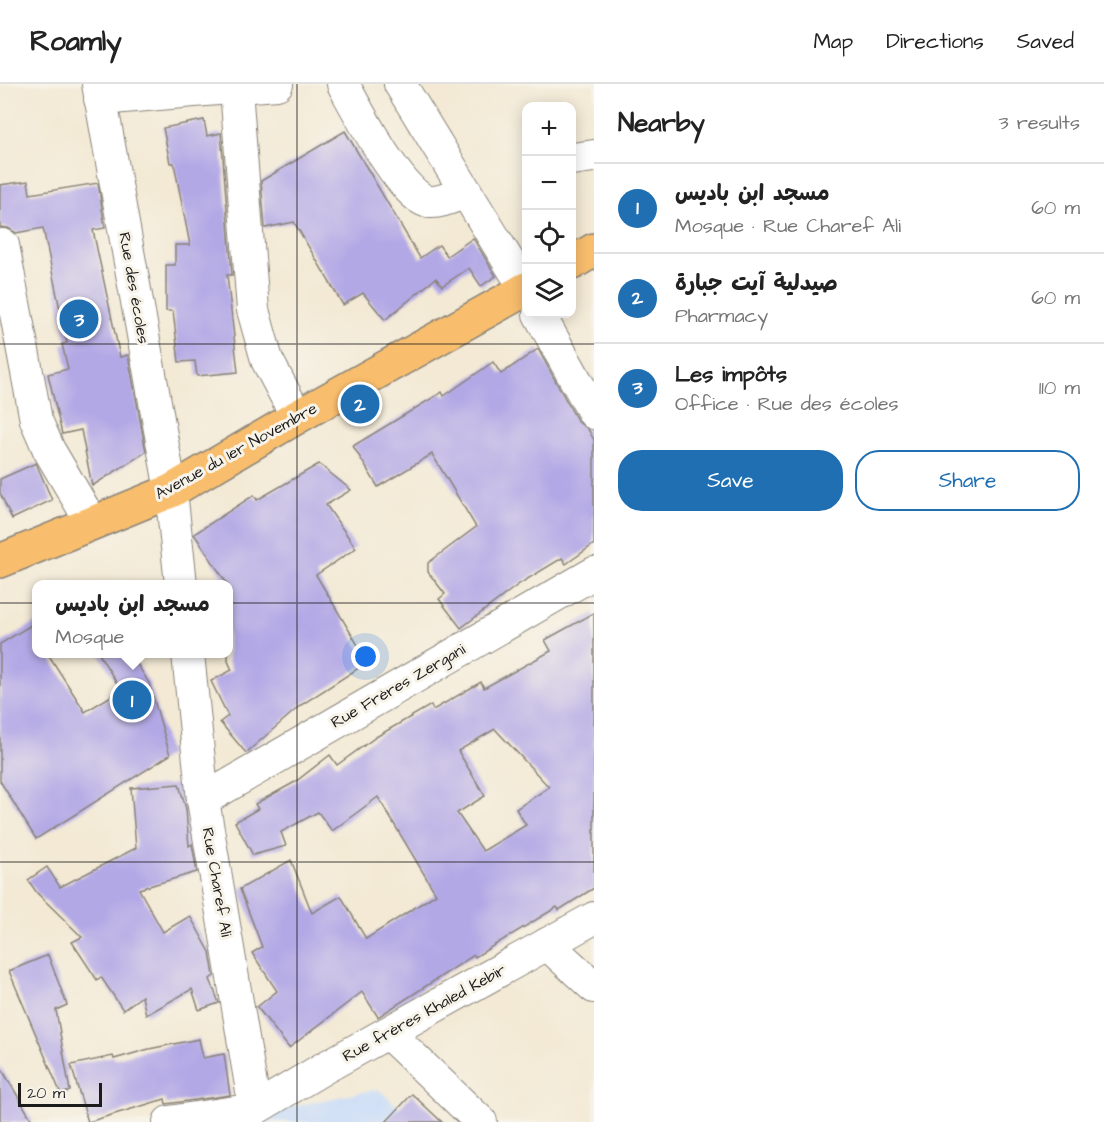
<!DOCTYPE html>
<meta charset="utf-8">
<style>
:root{--surface:#fff;--page:#f6f6f6;--text:#222;--muted:#767676;--line:#e0e0e0;--accent:#1f6fb2}
body{margin:0;font-family:"Architects Daughter","Playpen Sans Arabic",sans-serif;background:var(--page);color:var(--text)}
.controls{position:absolute;right:18px;top:18px;display:grid;overflow:hidden;border-radius:12px;box-shadow:0 3px 15px #0003}
.controls button{width:54px;height:54px;display:grid;place-items:center;padding:0;border:0;border-bottom:2px solid var(--line);background:var(--surface);color:var(--text);font:30px sans-serif}
.scale{position:absolute;left:18px;bottom:15px;width:84px;box-sizing:border-box;padding-left:6px;border:3px solid #1c1c1c;border-top:0;font-size:16px;line-height:21px;white-space:nowrap;color:#1c1c1c;-webkit-text-stroke:4px #f7f3e8;paint-order:stroke}
.you{position:absolute;left:366px;top:573px;width:21px;height:21px;margin:-15px;border:4px solid #fff;border-radius:50%;background:#1a73e8;box-shadow:0 0 0 9px #1a73e833}
.badge{display:grid;place-items:center;width:39px;height:39px;border-radius:50%;background:var(--accent);color:#fff;font-size:20px;font-weight:700}
.pin{position:absolute;translate:-50% -50%;border:3px solid #fff;box-shadow:0 2px 6px #0006}
.popup{position:absolute;left:32px;top:496px;width:201px;height:78px;box-sizing:border-box;display:grid;place-content:center;border-radius:12px;background:var(--surface);filter:drop-shadow(0 2px 4px #0005);font-size:20px;white-space:nowrap;color:var(--muted)}
.popup b{font-size:22px;color:var(--text)}
.popup::after{content:'';position:absolute;left:50%;top:100%;margin-left:-12px;border:12px solid transparent;border-top-color:var(--surface)}
.list{margin:0;padding:0;list-style:none}
h2{display:flex;justify-content:space-between;align-items:center;height:78px;margin:0;padding:0 24px;font-size:26px}
h2 small{font-size:20px;font-weight:400;color:var(--muted)}
.list li{display:grid;grid-template-columns:39px 1fr auto;gap:18px;align-items:center;box-sizing:border-box;height:90px;padding:0 24px;border-top:2px solid var(--line)}
.list b{display:block;font-size:22px;white-space:nowrap}
.list p{margin:0;font-size:20px;white-space:nowrap;color:var(--muted)}
.list em{font-size:20px;font-style:normal;color:var(--muted)}
.actions{display:flex;gap:12px;padding:18px 24px}
.actions a{flex:1;padding:14px 0;border:2px solid var(--accent);border-radius:24px;text-align:center;font-size:21px;color:var(--accent)}
.actions .main{background:var(--accent);color:#fff}
.icon{flex:none;width:33px;height:33px;fill:none;stroke:currentColor;stroke-width:2;stroke-linecap:round;stroke-linejoin:round}
.map{position:relative;flex:none;width:594px;height:1038px;overflow:hidden}
header{display:flex;align-items:center;gap:36px;box-sizing:border-box;height:84px;padding:0 30px;background:var(--surface);border-bottom:2px solid var(--line)}
header strong{font-size:28px}
nav{display:flex;gap:33px;margin-inline-start:auto;font-size:21px}
main{display:flex}
aside{flex:1;background:var(--surface)}
.map>svg:first-child{display:block}
.built{fill:#c8dcf9}
.building{fill:#b2a8e6;fill-rule:evenodd}
.lines{fill:none;stroke-linecap:round;stroke-linejoin:round}
.minor-casing{stroke:#888278;stroke-width:34}
.major-casing{stroke:#888278;stroke-width:36}
.minor{stroke:#fff;stroke-width:32}
.major{stroke:#f9be6d;stroke-width:33}
.grid{fill:none;stroke:#1c1c1c;stroke-width:1.5;stroke-opacity:0.55}
.labels{text-anchor:middle;dominant-baseline:central;stroke-width:6;stroke-linejoin:round;paint-order:stroke}
.street-label{font-size:16px;fill:#1c1c1c;stroke:#f7f3e8}
</style>
<header>
<strong>Roamly</strong>
<nav><a>Map</a><a>Directions</a><a>Saved</a></nav>
</header>
<main>
<div class="map">
<svg width="594" height="1038" viewBox="0 0 594 1038">
<rect width="100%" height="100%" fill="#f7f3e8"/>
<filter id="ink" filterUnits="userSpaceOnUse"><feTurbulence type="fractalNoise" baseFrequency=".0167" numOctaves="2"/><feDisplacementMap in="SourceGraphic" scale="12" xChannelSelector="R" yChannelSelector="G"/><feConvolveMatrix kernelMatrix="1 2 1 2 8 2 1 2 1" color-interpolation-filters="sRGB"/></filter>
<filter id="wash" filterUnits="userSpaceOnUse"><feTurbulence type="fractalNoise" baseFrequency=".008" numOctaves="4" result="noise"/><feDisplacementMap in="SourceGraphic" scale="24" xChannelSelector="R" yChannelSelector="G"/><feGaussianBlur stdDeviation="1.35" result="paint"/><feColorMatrix in="noise" values="0 0 0 0 0 0 0 0 0 0 0 0 0 0 0 0 0 1.4 0 .05"/><feComposite in="paint" operator="in"/></filter>
<g filter="url(#wash)">
<rect width="100%" height="100%" fill="#f3e9d4"/>
<!-- built -->
<polygon class="built" points="378,1005 415,1038 215,1038"/>
<g id="blocks">
<!-- building -->
<g class="building">
<polygon points="204,36 207,52 221,49 232,191 227,191 238,288 197,292 195,277 179,278 173,227 166,227 166,181 175,181 175,161 190,161 174,79 170,79 163,44"/>
<polygon points="345,47 420,174 439,161 447,172 473,154 496,192 481,202 469,184 442,202 436,194 385,236 363,209 343,221 294,138 265,144 261,97"/>
<polygon points="28,97 30,110 98,99 105,144 93,146 120,273 128,271 146,368 92,402 81,346 62,350 48,290 68,285 62,260 67,259 43,144 16,149 8,144 0,143 0,101"/>
<polygon points="538,265 578,338 588,345 594,356 594,460 566,480 562,474 519,500 461,544 439,515 445,510 428,488 428,479 476,443 432,370 378,403 353,362 442,308 444,312 493,278 501,290"/>
<polygon points="36,379 52,416 12,435 0,409 0,395"/>
<polygon points="319,380 351,406 326,421 356,464 316,491 368,578 301,621 246,669 220,638 228,632 211,597 232,586 228,577 228,501 194,450 254,411 257,416"/>
<path d="M 594,529 L 594,804 L 559,826 L 557,823 L 475,873 L 474,871 L 378,933 L 362,908 L 289,964 L 257,923 L 277,907 L 252,869 L 262,863 L 240,805 L 291,776 L 312,829 L 341,812 L 366,855 L 436,810 L 378,713 L 332,747 L 318,728 L 281,748 L 286,762 L 253,771 L 235,738 L 258,725 L 255,720 L 295,698 L 330,671 L 337,681 L 376,653 L 431,621 L 433,626 L 481,598 L 484,604 L 551,567 L 545,556 ZM 495,645 L 549,703 L 516,725 L 526,741 L 483,767 L 457,729 L 485,712 L 458,667 Z"/>
<polygon points="36,538 36,570 48,570 85,628 121,606 99,570 131,570 149,599 170,671 36,755 0,697 0,560"/>
<polygon points="179,700 186,725 189,762 192,760 197,788 139,805 163,848 190,832 210,868 214,892 210,895 219,919 199,926 192,905 146,931 142,912 123,926 101,893 97,896 72,858 82,853 37,809 28,796 47,783 60,803 136,764 131,704"/>
<polygon points="48,871 67,921 56,926 70,1007 61,1010 9,887"/>
<polygon points="199,955 203,974 224,970 230,1011 166,1020 165,1015 88,1038 71,981 113,972 114,975 149,965"/>
<polygon points="0,982 33,1038 0,1038"/>
<polygon points="412,1010 442,1038 386,1038"/>
</g>
</g>
</g>
<g filter="url(#ink)">
<use href="#blocks" fill-opacity="0" stroke="#888278" stroke-width="1.5"/>
<g class="lines">
<defs>
<g id="minor">
<polyline points="98,0 171,407 181,500"/>
<path d="M 343,0 C 357,25 403,116 430,118 C 441,119 456,111 466,108"/>
<polyline points="400,0 526,206"/>
<polyline points="236,5 253,226 267,276 297,333"/>
<polyline points="100,15 277,0"/>
<polyline points="572,75 594,72"/>
<polyline points="3,161 36,336 49,366 92,439"/>
<polyline points="539,230 594,329"/>
<polyline points="188,570 203,716 255,1025"/>
<polyline points="203,716 594,489"/>
<polyline points="547,860 594,903"/>
<polyline points="388,949 481,1038"/>
<polyline points="169,1038 255,1025 324,984 594,834"/>
</g>
<g id="major">
<polyline points="572,179 594,166"/>
<polyline points="0,477 171,407 297,333 526,205"/>
</g>
</defs>
<!-- minor casing -->
<use href="#minor" class="minor-casing"/>
<!-- major casing -->
<use href="#major" class="major-casing"/>
<!-- minor -->
<use href="#minor" class="minor"/>
<!-- major -->
<use href="#major" class="major"/>
</g>
</g>
<!-- grid -->
<path class="grid" d="M 297,0 L 297,1038M 0,260 L 594,260M 0,519 L 594,519M 0,778 L 594,778"/>
<g class="labels">
<!-- street labels -->
<g class="street-label">
<text transform="translate(134 204) rotate(80)">Rue des écoles</text>
<text transform="translate(236 367) rotate(-29)">Avenue du 1er Novembre</text>
<text transform="translate(398 602) rotate(-30)">Rue Frères Zergani</text>
<text transform="translate(217 798) rotate(80)">Rue Charef Ali</text>
<text transform="translate(424 929) rotate(-29)">Rue frères Khaled Kebir</text>
</g>
</g>
</svg>
<div class="controls">
<button>+</button>
<button>−</button>
<button><svg class="icon" aria-label="locate" viewBox="0 0 24 24"><circle cx="12" cy="12" r="6"/><path d="M12 2v4M12 18v4M2 12h4M18 12h4"/></svg></button>
<button><svg class="icon" aria-label="layers" viewBox="0 0 24 24"><path d="M12 4l9 5-9 5-9-5zM3 14l9 5 9-5"/></svg></button>
</div>
<div class="scale">20 m</div>
<div class="you"></div>
<div class="pin badge" style="left:132px;top:616px">1</div>
<div class="popup"><b>مسجد ابن باديس</b>Mosque</div>
<div class="pin badge" style="left:360px;top:320px">2</div>
<div class="pin badge" style="left:79px;top:235px">3</div>
</div>
<aside>
<h2>Nearby<small>3 results</small></h2>
<ul class="list">
<li><span class="badge">1</span><div><b>مسجد ابن باديس</b><p>Mosque · Rue Charef Ali</p></div><em>60 m</em></li>
<li><span class="badge">2</span><div><b>صيدلية آيت جبارة</b><p>Pharmacy</p></div><em>60 m</em></li>
<li><span class="badge">3</span><div><b>Les impôts</b><p>Office · Rue des écoles</p></div><em>110 m</em></li>
</ul>
<div class="actions"><a class="main">Save</a><a>Share</a></div>
</aside>
</main>
